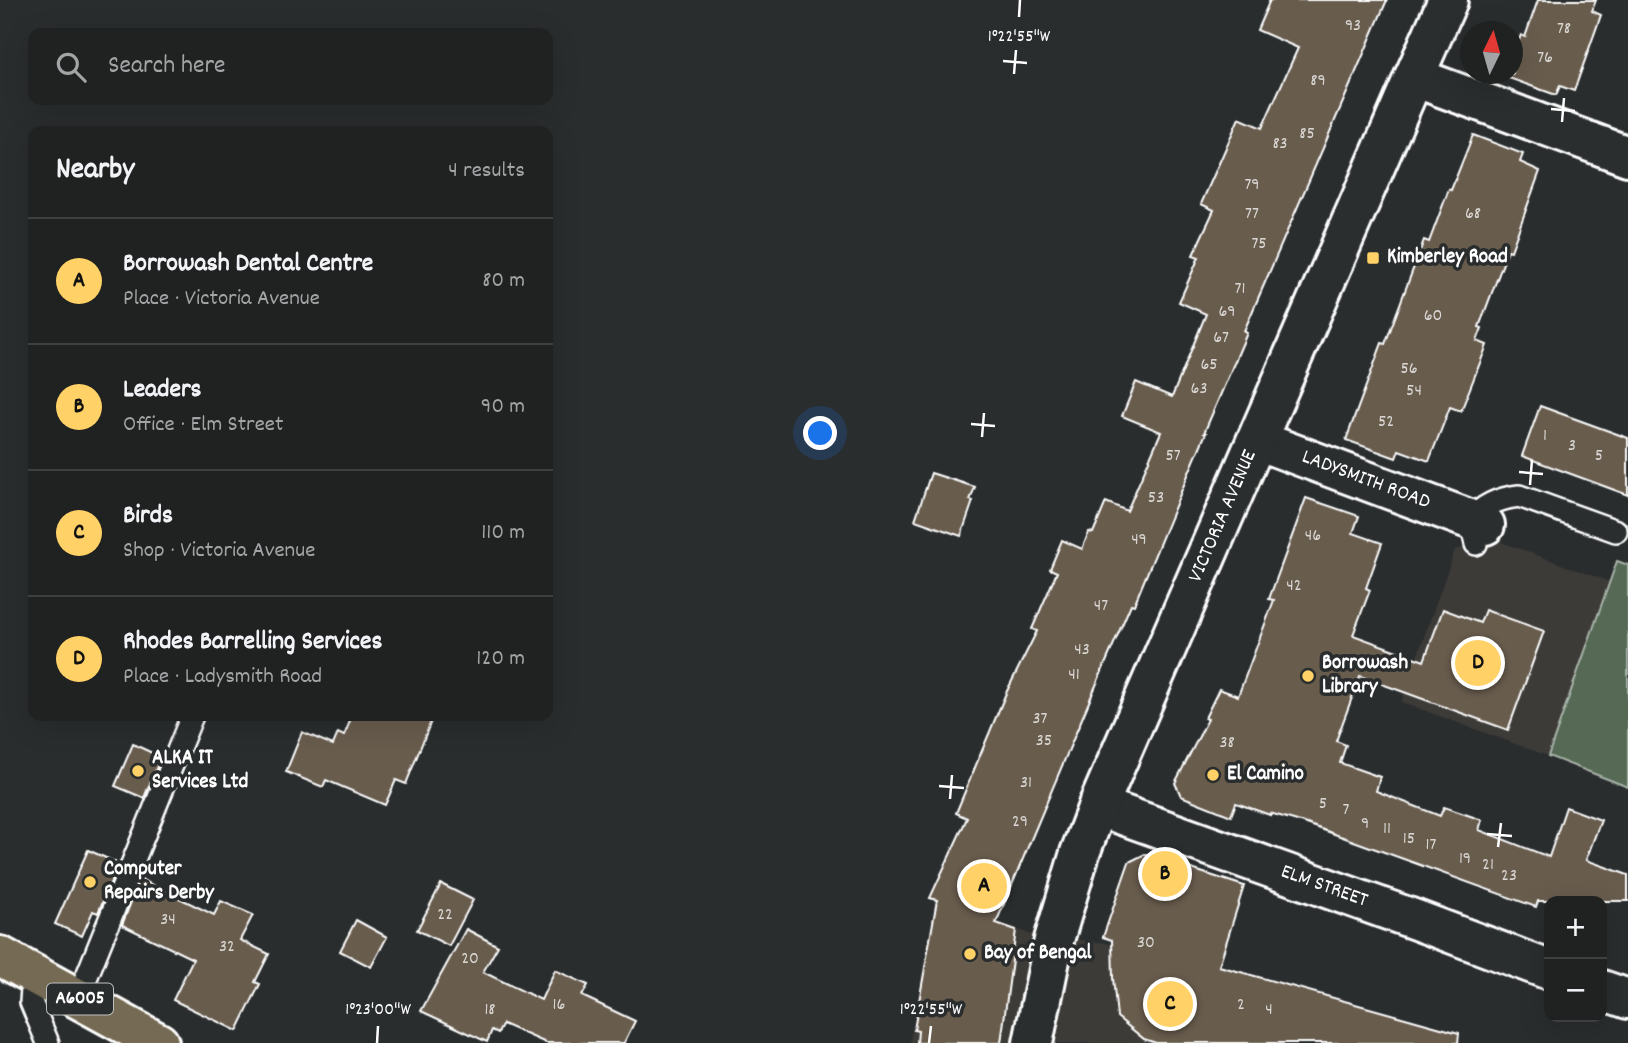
<!DOCTYPE html>
<meta charset="utf-8">
<style>
:root{--surface:#202222;--page:#2d2f2f;--text:#f1f3f6;--muted:#a2a4a5;--line:#3d3f40;--accent:#ffd166}
body{margin:0;font-family:Dekko,sans-serif;background:var(--page);color:var(--text)}
.controls{position:absolute;right:21px;bottom:21px;display:grid;overflow:hidden;border-radius:14px;box-shadow:0 7px 28px #0002}
.controls button{width:63px;height:63px;display:grid;place-items:center;padding:0;border:0;border-bottom:2px solid var(--line);background:var(--surface);color:var(--text);font:35px sans-serif}
.compass{position:absolute;left:1460px;top:21px;width:63px;height:63px;border-radius:50%;background:var(--surface);box-shadow:0 7px 28px #0002;rotate:5deg}
.you{position:absolute;left:821px;top:434px;width:24px;height:24px;margin:-18px;border:5px solid #fff;border-radius:50%;background:#1a73e8;box-shadow:0 0 0 10px #1a73e833}
.badge{display:grid;place-items:center;width:46px;height:46px;border-radius:50%;background:var(--accent);color:#111;font-size:23px;font-weight:700}
.pin{position:absolute;translate:-50% -50%;border:4px solid #fff;box-shadow:0 2px 7px #0006}
.list{margin:0;padding:0;list-style:none}
h2{display:flex;justify-content:space-between;align-items:center;height:91px;margin:0;padding:0 28px;font-size:30px}
h2 small{font-size:23px;font-weight:400;color:var(--muted)}
.list li{display:grid;grid-template-columns:46px 1fr auto;gap:21px;align-items:center;box-sizing:border-box;height:126px;padding:0 28px;border-top:2px solid var(--line)}
.list b{display:block;font-size:26px;white-space:nowrap}
.list p{margin:0;font-size:23px;white-space:nowrap;color:var(--muted)}
.list em{font-size:23px;font-style:normal;color:var(--muted)}
.icon{flex:none;width:38px;height:38px;fill:none;stroke:currentColor;stroke-width:2;stroke-linecap:round;stroke-linejoin:round}
.map{position:relative;flex:none;width:1628px;height:1043px;overflow:hidden}
.search{position:absolute;background:var(--surface);box-shadow:0 7px 28px #0002;left:28px;top:28px;width:525px;height:77px;display:flex;align-items:center;gap:18px;box-sizing:border-box;padding:0 24px;border-radius:14px;color:var(--muted);font-size:26px}
.panel{position:absolute;background:var(--surface);box-shadow:0 7px 28px #0002;left:28px;top:126px;width:525px;height:595px;border-radius:14px}
.map>svg:first-child{display:block}
.built{fill:#3c3b38}
.green{fill:#546954;stroke:#aab4aa;stroke-width:2}
.building{fill:#675b4e;stroke:#fff;stroke-width:2}
.lines{fill:none;stroke-linecap:round;stroke-linejoin:round}
.lane-casing{stroke:#fff;stroke-width:26}
.street-casing{stroke:#fff;stroke-width:44}
.secondary-casing{stroke:#fff;stroke-width:44}
.primary-casing{stroke:#fff;stroke-width:44}
.lane{stroke:#2a2d2e;stroke-width:21}
.street{stroke:#2a2d2e;stroke-width:38}
.secondary{stroke:#2a2d2e;stroke-width:38}
.primary{stroke:#756b52;stroke-width:38}
.ticks{fill:none;stroke:#fff;stroke-width:2.5}
.poi-dot{fill:#ffd166;stroke:#2a2d2e;stroke-width:2.5}
.labels{text-anchor:middle;dominant-baseline:central;stroke-width:7;stroke-linejoin:round;paint-order:stroke}
.number-label{font-size:18px;fill:#d9d6d3}
.shield{fill:#2a2d2e;stroke:#bfc0c0;stroke-width:2}
.shield-label{font-size:19px;font-weight:bold;fill:#fff}
.poi-label{font-size:21px;font-weight:bold;fill:#fff;stroke:#2a2d2e;text-anchor:start}
.street-label{font-size:21px;fill:#fff;stroke:#2a2d2e}
.ticks-label{font-size:18px;text-anchor:middle;fill:#fff;stroke:#2a2d2e;stroke-width:7;stroke-linejoin:round;paint-order:stroke}
</style>
<div class="map">
<svg width="1628" height="1043" viewBox="0 0 1628 1043">
<rect width="100%" height="100%" fill="#2a2d2e"/>
<filter id="ink" filterUnits="userSpaceOnUse"><feTurbulence type="fractalNoise" baseFrequency=".0143" numOctaves="2"/><feDisplacementMap in="SourceGraphic" scale="14" xChannelSelector="R" yChannelSelector="G"/><feConvolveMatrix kernelMatrix="1 2 1 2 8 2 1 2 1" color-interpolation-filters="sRGB"/></filter>
<g filter="url(#ink)">
<!-- built -->
<g class="built">
<polygon points="1493,539 1610,582 1548,756 1401,702 1455,550"/>
<polygon points="936,898 1029,934 1106,943 1217,979 1200,1043 910,1043"/>
</g>
<!-- green -->
<polygon class="green" points="1617,561 1628,565 1628,787 1548,756"/>
<!-- building -->
<g class="building">
<polygon points="1270,0 1387,0 1244,331 1247,333 1204,433 1206,433 1188,475 1134,605 1131,604 1091,697 996,923 1016,930 1001,1043 917,1043 918,1031 914,1030 937,900 930,898 967,818 956,813 1006,693 1037,631 1032,629 1057,572 1050,569 1062,540 1082,549 1089,532 1093,533 1106,502 1127,511 1161,432 1122,416 1136,382 1172,397 1206,314 1179,302 1199,257 1193,255 1214,210 1201,204 1239,118 1262,128 1298,48 1257,30"/>
<polygon points="1538,0 1596,0 1592,11 1601,15 1574,91 1560,86 1556,95 1506,77 1507,74 1513,74 1513,56 1521,35 1525,37"/>
<polygon points="1473,135 1523,154 1520,162 1540,171 1511,251 1508,250 1479,327 1482,328 1477,341 1487,345 1461,411 1450,407 1429,461 1399,450 1396,458 1346,440 1382,343 1385,344 1424,240 1429,242 1449,189 1451,190"/>
<polygon points="1540,406 1628,438 1628,495 1522,456"/>
<polygon points="931,473 975,487 970,500 973,501 961,536 915,520"/>
<polygon points="1306,498 1359,516 1353,533 1382,543 1366,588 1370,590 1353,635 1424,661 1443,609 1480,623 1485,610 1544,631 1508,730 1360,676 1336,741 1346,745 1340,763 1380,777 1376,791 1440,816 1444,807 1482,820 1479,830 1549,857 1566,807 1601,820 1586,860 1628,875 1628,901 1538,901 1536,907 1304,823 1270,813 1270,815 1236,803 1231,816 1181,796 1175,783 1208,719 1205,718 1219,689 1238,696 1274,600 1269,599"/>
<polygon points="352,716 433,716 406,784 396,780 385,805 326,780 323,787 286,772 302,732 333,745 338,733 344,736"/>
<polygon points="133,744 161,757 144,798 115,786"/>
<polygon points="88,850 115,862 113,866 117,868 98,913 93,911 82,936 55,924"/>
<polygon points="1145,854 1244,886 1219,966 1459,1033 1458,1043 1156,1043 1144,1039 1117,1017 1113,978 1112,940 1103,937 1129,862"/>
<polygon points="140,879 214,915 221,901 253,915 240,940 269,954 255,982 260,984 237,1031 173,1000 193,959 122,925"/>
<polygon points="441,884 473,900 449,946 417,930"/>
<polygon points="356,920 387,937 371,967 340,951"/>
<polygon points="466,929 498,946 483,972 541,1000 555,970 588,985 582,996 635,1021 624,1043 546,1043 503,1024 498,1033 492,1030 487,1042 421,1011"/>
</g>
<g class="lines">
<defs>
<g id="lane">
<path d="M 1476,544 L 1471,520 C 1483,505 1500,498 1519,496 L 1616,531"/>
<polyline points="33,975 31,1002 48,1043"/>
<polyline points="78,998 192,716"/>
</g>
<g id="street">
<polyline points="1414,77 1628,156"/>
<path id="s1" d="M 1257,440 L 1485,525"/>
<path id="s2" d="M 1098,806 L 1416,920 L 1549,970"/>
<polyline points="1602,990 1628,999"/>
</g>
<g id="secondary">
<path id="s3" d="M 1033,1043 L 1054,940 L 1080,853 L 1098,806 L 1414,77 L 1448,0"/>
</g>
<polyline id="primary" points="0,956 159,1043"/>
</defs>
<!-- lane casing -->
<use href="#lane" class="lane-casing"/>
<!-- street casing -->
<use href="#street" class="street-casing"/>
<!-- secondary casing -->
<use href="#secondary" class="secondary-casing"/>
<!-- primary casing -->
<use href="#primary" class="primary-casing"/>
<!-- lane -->
<use href="#lane" class="lane"/>
<!-- street -->
<use href="#street" class="street"/>
<!-- secondary -->
<use href="#secondary" class="secondary"/>
<!-- primary -->
<use href="#primary" class="primary"/>
</g>
</g>
<!-- ticks -->
<path class="ticks" d="M 1019,17 L 1020,0M 1003,61 L 1027,63M 1014,74 L 1016,50M 1551,109 L 1575,111M 1562,122 L 1564,98M 971,424 L 995,426M 982,437 L 984,413M 1519,472 L 1543,474M 1530,485 L 1532,460M 939,786 L 964,788M 950,799 L 952,775M 1487,834 L 1512,836M 1498,847 L 1501,823M 377,1043 L 378,1026M 929,1043 L 931,1026"/>
<!-- markers -->
<g class="poi-dot">
<rect x="1366" y="251" width="14" height="14" rx="3.5"/>
<circle cx="1308" cy="676" r="7"/>
<circle cx="138" cy="771" r="7"/>
<circle cx="1213" cy="775" r="7"/>
<circle cx="90" cy="882" r="7"/>
<circle cx="970" cy="954" r="7"/>
</g>
<g class="labels">
<!-- number labels -->
<g class="number-label">
<text x="1353" y="26">93</text>
<text x="1564" y="29">78</text>
<text x="1545" y="58">76</text>
<text x="1318" y="81">89</text>
<text x="1307" y="134">85</text>
<text x="1280" y="144">83</text>
<text x="1252" y="185">79</text>
<text x="1252" y="214">77</text>
<text x="1473" y="214">68</text>
<text x="1259" y="244">75</text>
<text x="1240" y="289">71</text>
<text x="1227" y="312">69</text>
<text x="1433" y="316">60</text>
<text x="1221" y="338">67</text>
<text x="1209" y="365">65</text>
<text x="1409" y="369">56</text>
<text x="1199" y="389">63</text>
<text x="1414" y="391">54</text>
<text x="1386" y="422">52</text>
<text x="1545" y="436">1</text>
<text x="1572" y="446">3</text>
<text x="1173" y="456">57</text>
<text x="1599" y="456">5</text>
<text x="1156" y="498">53</text>
<text x="1313" y="536">46</text>
<text x="1139" y="540">49</text>
<text x="1294" y="586">42</text>
<text x="1101" y="606">47</text>
<text x="1082" y="650">43</text>
<text x="1074" y="675">41</text>
<text x="1040" y="719">37</text>
<text x="1044" y="741">35</text>
<text x="1227" y="743">38</text>
<text x="1026" y="783">31</text>
<text x="1323" y="804">5</text>
<text x="1346" y="810">7</text>
<text x="1020" y="822">29</text>
<text x="1365" y="824">9</text>
<text x="1387" y="829">11</text>
<text x="1409" y="839">15</text>
<text x="1431" y="845">17</text>
<text x="1465" y="859">19</text>
<text x="1488" y="865">21</text>
<text x="1509" y="876">23</text>
<text x="445" y="915">22</text>
<text x="168" y="920">34</text>
<text x="1146" y="943">30</text>
<text x="227" y="947">32</text>
<text x="470" y="959">20</text>
<text x="559" y="1005">16</text>
<text x="1241" y="1005">2</text>
<text x="490" y="1010">18</text>
<text x="1269" y="1010">4</text>
</g>
<!-- shield labels -->
<rect class="shield" x="47" y="983.5" width="66" height="31" rx="5"/>
<g class="shield-label">
<text x="80" y="999">A6005</text>
</g>
<!-- poi labels -->
<g class="poi-label">
<text x="1387" y="258">Kimberley Road</text>
<text x="1322" y="664">Borrowash<tspan x="1322" dy="24">Library</tspan></text>
<text x="152" y="759">ALKA IT<tspan x="152" dy="24">Services Ltd</tspan></text>
<text x="1227" y="775">El Camino</text>
<text x="104" y="870">Computer<tspan x="104" dy="24">Repairs Derby</tspan></text>
<text x="984" y="954">Bay of Bengal</text>
</g>
<!-- street labels -->
<g class="street-label">
<text stroke="none"><textPath href="#s1" startOffset="116">LADYSMITH ROAD</textPath></text>
<text stroke="none"><textPath href="#s3" startOffset="562">VICTORIA AVENUE</textPath></text>
<text stroke="none"><textPath href="#s2" startOffset="240">ELM STREET</textPath></text>
</g>
</g>
<g class="ticks-label">
<text x="1019" y="41">1°22'55"W</text>
<text x="378" y="1014">1°23'00"W</text>
<text x="931" y="1014">1°22'55"W</text>
</g>
</svg>
<div class="controls">
<button>+</button>
<button>−</button>
</div>
<svg class="compass" viewBox="-18 -18 36 36"><path d="M0-13l5 13h-10z" fill="#e53935"/><path d="M0 13l5-13h-10z" fill="#a2a4a5"/></svg>
<div class="you"></div>
<div class="pin badge" style="left:984px;top:886px">A</div>
<div class="pin badge" style="left:1165px;top:874px">B</div>
<div class="pin badge" style="left:1170px;top:1004px">C</div>
<div class="pin badge" style="left:1478px;top:663px">D</div>
<div class="search"><svg class="icon" aria-label="search" viewBox="0 0 24 24"><circle cx="10" cy="10" r="6"/><path d="M15 15l6 6"/></svg>Search here</div>
<section class="panel">
<h2>Nearby<small>4 results</small></h2>
<ul class="list">
<li><span class="badge">A</span><div><b>Borrowash Dental Centre</b><p>Place · Victoria Avenue</p></div><em>80 m</em></li>
<li><span class="badge">B</span><div><b>Leaders</b><p>Office · Elm Street</p></div><em>90 m</em></li>
<li><span class="badge">C</span><div><b>Birds</b><p>Shop · Victoria Avenue</p></div><em>110 m</em></li>
<li><span class="badge">D</span><div><b>Rhodes Barrelling Services</b><p>Place · Ladysmith Road</p></div><em>120 m</em></li>
</ul>
</section>
</div>
